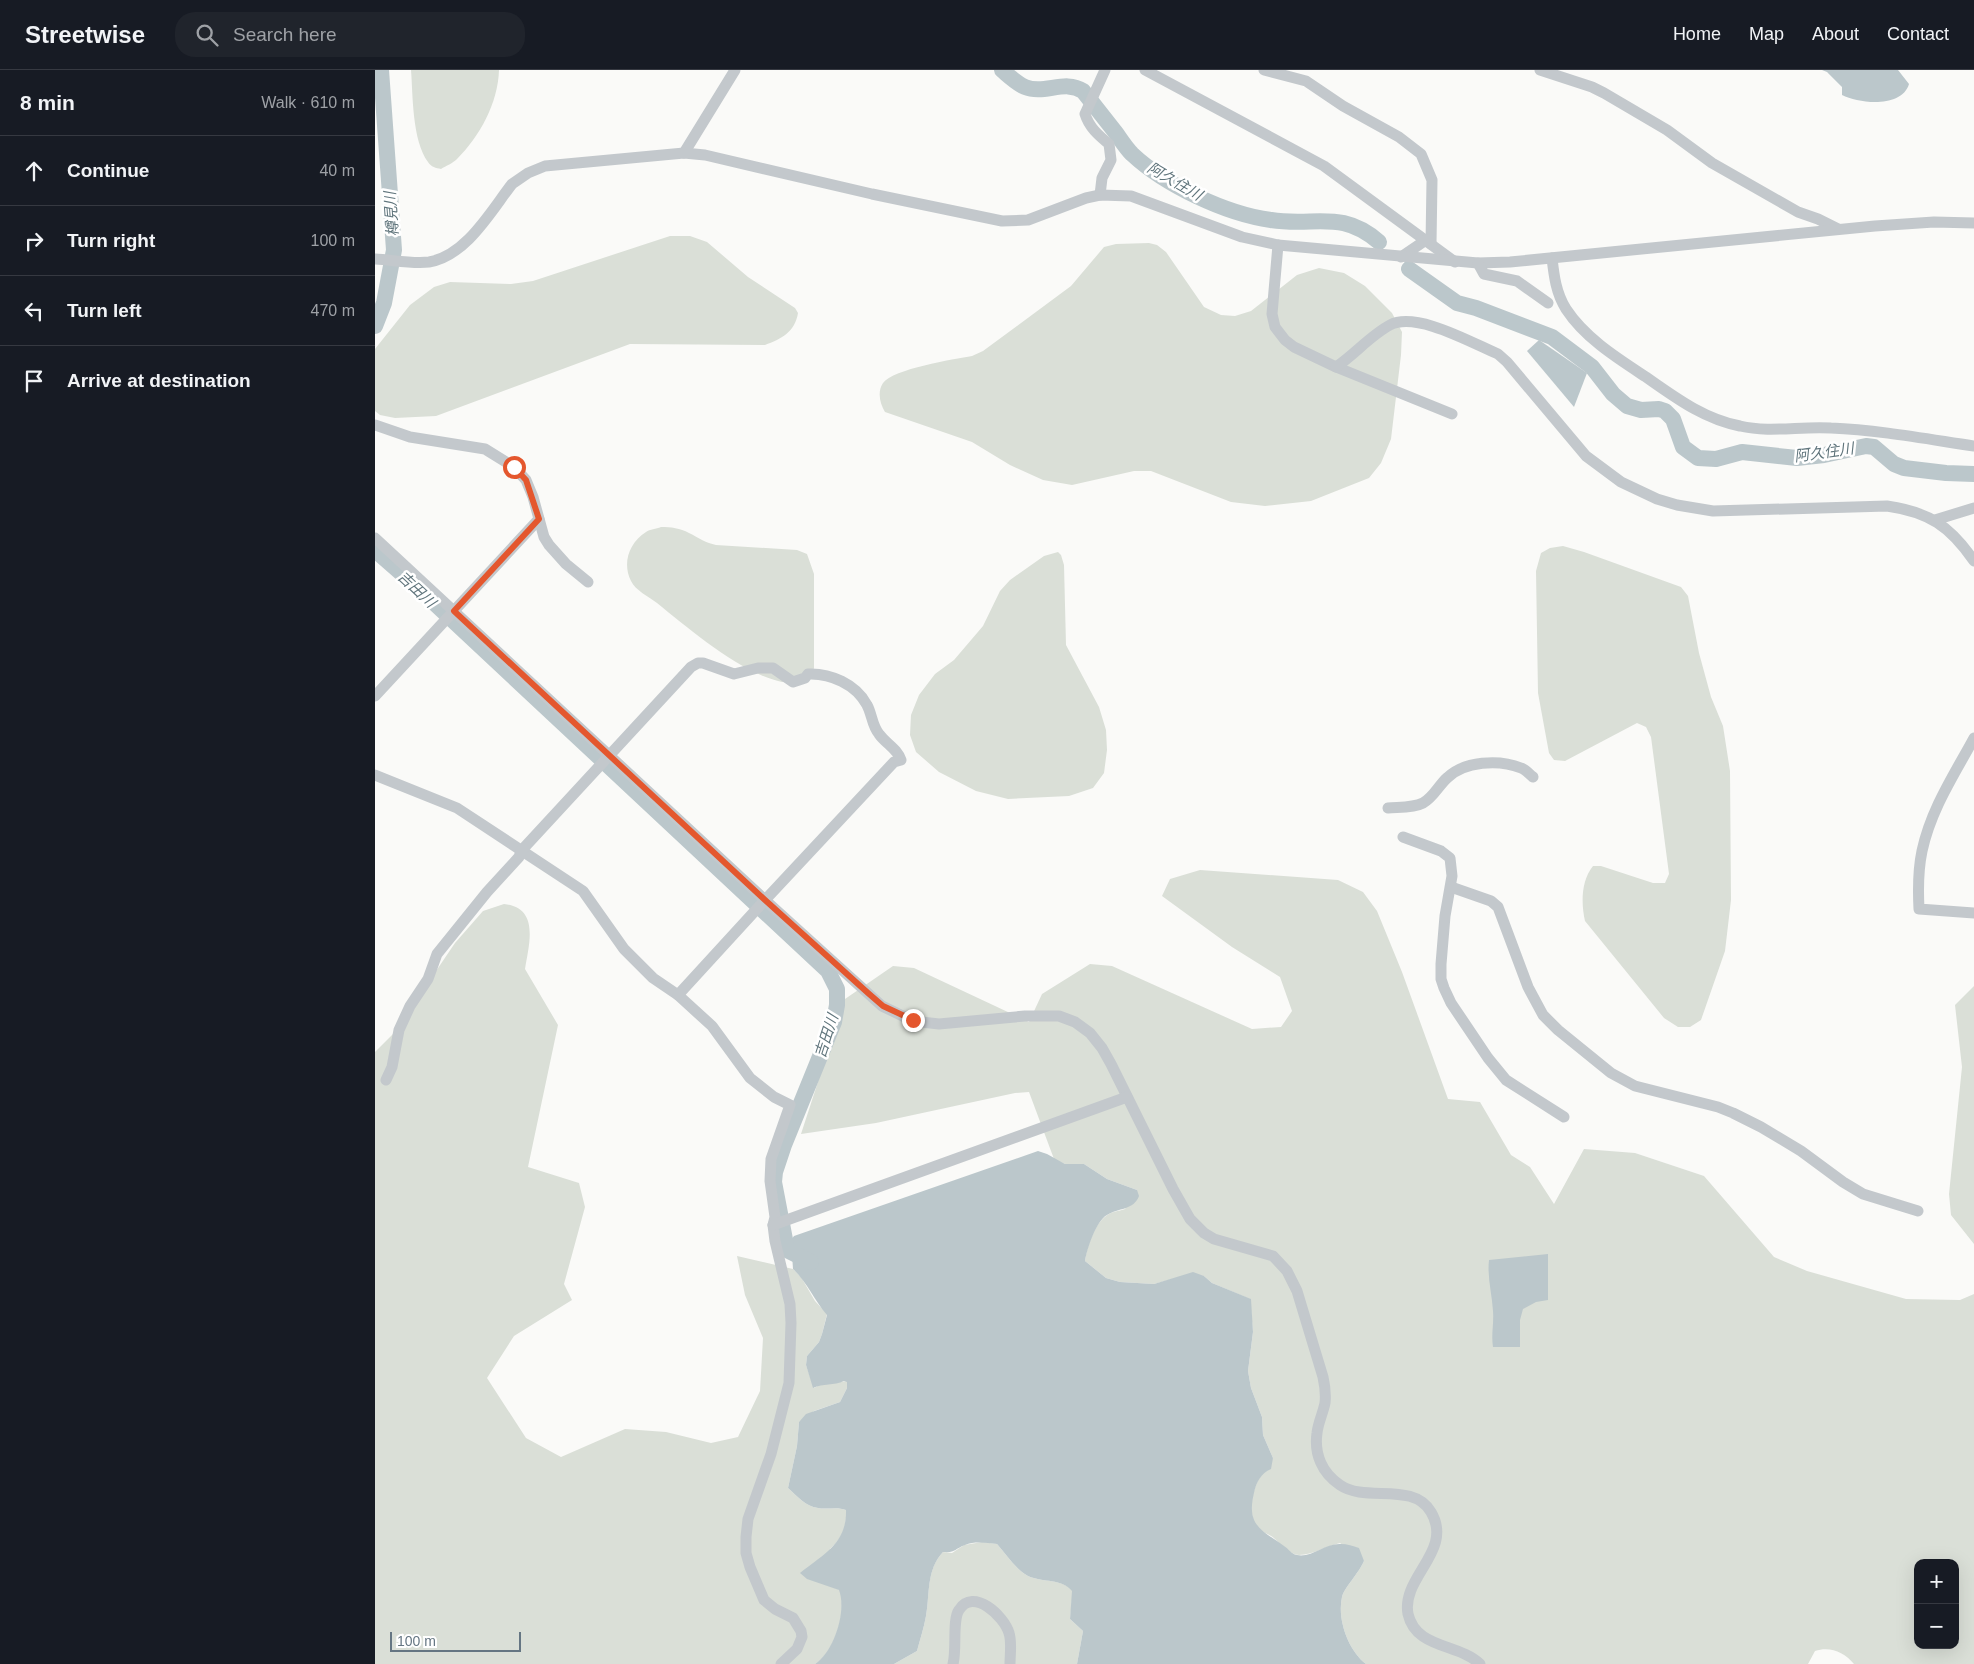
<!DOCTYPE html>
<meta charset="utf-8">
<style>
:root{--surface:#171b24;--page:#20242c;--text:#f1f3f6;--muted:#9ea1a6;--line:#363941}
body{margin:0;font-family:Arial,"Noto Sans JP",sans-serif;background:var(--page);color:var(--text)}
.controls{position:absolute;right:15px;bottom:15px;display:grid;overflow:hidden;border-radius:10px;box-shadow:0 5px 20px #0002}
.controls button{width:45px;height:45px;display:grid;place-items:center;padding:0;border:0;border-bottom:1px solid var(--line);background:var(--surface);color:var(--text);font:25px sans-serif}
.scale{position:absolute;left:15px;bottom:12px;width:131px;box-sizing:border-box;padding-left:5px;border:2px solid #657683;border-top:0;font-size:14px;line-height:18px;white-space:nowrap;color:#657683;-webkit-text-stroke:4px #fff;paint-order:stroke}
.stop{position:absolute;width:15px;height:15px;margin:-11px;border:4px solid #e4572e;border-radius:50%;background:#fff}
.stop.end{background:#e4572e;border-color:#fff;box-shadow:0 1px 5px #0008}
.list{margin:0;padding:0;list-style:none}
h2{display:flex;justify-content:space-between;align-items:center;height:65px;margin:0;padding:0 20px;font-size:21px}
h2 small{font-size:16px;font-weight:400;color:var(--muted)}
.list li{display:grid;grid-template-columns:32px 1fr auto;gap:15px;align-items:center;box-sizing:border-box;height:70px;padding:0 20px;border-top:1px solid var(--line)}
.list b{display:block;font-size:19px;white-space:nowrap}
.list em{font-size:16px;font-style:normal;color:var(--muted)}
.icon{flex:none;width:28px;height:28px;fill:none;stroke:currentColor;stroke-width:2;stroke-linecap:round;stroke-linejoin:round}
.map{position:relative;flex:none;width:1599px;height:1594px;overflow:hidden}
header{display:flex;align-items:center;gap:30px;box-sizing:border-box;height:70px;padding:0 25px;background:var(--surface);border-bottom:1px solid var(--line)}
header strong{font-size:24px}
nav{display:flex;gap:28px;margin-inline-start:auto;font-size:18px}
.search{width:350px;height:45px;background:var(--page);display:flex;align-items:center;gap:12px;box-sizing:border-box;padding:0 18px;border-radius:20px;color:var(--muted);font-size:19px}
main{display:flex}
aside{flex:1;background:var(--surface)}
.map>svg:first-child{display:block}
.green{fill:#dadfd7;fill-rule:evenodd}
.water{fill:#bbc7cb}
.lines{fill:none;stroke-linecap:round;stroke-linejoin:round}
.river{stroke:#bbc7cb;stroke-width:16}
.minor{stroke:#c3c8cc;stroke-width:11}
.route{stroke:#e4572e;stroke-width:6}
.labels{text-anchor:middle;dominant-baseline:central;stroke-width:5;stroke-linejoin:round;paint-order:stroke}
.water-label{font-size:15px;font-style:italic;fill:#60757c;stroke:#fff}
</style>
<header>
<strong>Streetwise</strong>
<div class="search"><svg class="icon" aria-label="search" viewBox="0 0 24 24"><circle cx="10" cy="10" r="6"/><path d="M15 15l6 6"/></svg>Search here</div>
<nav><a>Home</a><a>Map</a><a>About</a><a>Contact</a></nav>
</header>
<main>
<aside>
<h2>8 min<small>Walk · 610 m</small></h2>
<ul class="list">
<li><svg class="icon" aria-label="ahead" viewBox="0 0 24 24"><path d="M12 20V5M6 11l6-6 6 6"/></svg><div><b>Continue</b></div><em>40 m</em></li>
<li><svg class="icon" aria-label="right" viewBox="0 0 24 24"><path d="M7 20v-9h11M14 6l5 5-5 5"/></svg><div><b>Turn right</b></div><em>100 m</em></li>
<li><svg class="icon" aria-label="left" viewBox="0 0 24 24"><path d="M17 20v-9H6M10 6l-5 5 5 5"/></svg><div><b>Turn left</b></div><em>470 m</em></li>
<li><svg class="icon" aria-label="arrive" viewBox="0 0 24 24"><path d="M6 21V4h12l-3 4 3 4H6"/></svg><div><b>Arrive at destination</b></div></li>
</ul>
</aside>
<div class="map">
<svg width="1599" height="1594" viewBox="0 0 1599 1594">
<rect width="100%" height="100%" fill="#fafaf8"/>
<!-- green -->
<g class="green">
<path d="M 36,0 L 124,0 C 123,33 105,66 82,89 C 78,93 71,96 66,99 C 61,98 56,97 53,92 C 37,70 38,26 36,0 Z"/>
<path d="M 295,166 L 315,166 L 332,172 L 373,207 L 420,238 L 423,243 C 420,262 406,269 390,275 L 255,274 L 61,346 L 20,348 L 5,345 L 0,341 L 0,279 L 35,235 L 59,217 L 75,212 L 136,214 L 158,211 Z"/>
<path d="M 774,173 L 782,175 L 791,182 L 829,237 L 846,245 L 860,246 L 876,241 L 922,205 L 944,198 L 969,203 L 990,216 L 1017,243 L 1027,262 L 1026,285 L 1016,369 L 1006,393 L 994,408 L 936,431 L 890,436 L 856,432 L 776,401 L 759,401 L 697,415 L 668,410 L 635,395 L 597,372 L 510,342 C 505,334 502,322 508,313 C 518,299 579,289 597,286 L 608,281 L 696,216 L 729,177 L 741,174 Z"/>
<path d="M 286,457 C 296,457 305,458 314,463 C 324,468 331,473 341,475 L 422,480 L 432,484 L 439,504 L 439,598 L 437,606 C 428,608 416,613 407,612 C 367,604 314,559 282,533 C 274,527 260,520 256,511 C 247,493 254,473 271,462 C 275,459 281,459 286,457 Z"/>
<path d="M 1188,476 L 1209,482 L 1306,517 L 1313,526 L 1324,583 L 1336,627 L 1348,656 L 1355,701 L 1356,830 L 1350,881 L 1326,950 L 1315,957 L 1303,957 L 1289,948 L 1210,851 C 1206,833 1206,811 1218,796 L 1226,796 L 1278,813 L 1290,813 L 1294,804 L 1276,667 L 1271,657 L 1262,653 L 1190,691 L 1179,690 L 1174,683 L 1163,623 L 1161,501 L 1166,483 L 1175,478 Z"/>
<polygon points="683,482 686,485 689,495 691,575 724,637 731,660 732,680 729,703 718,718 694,726 633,729 601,721 564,702 541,682 535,665 536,645 544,625 560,604 579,590 608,556 625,521 635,510 669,486"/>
<path d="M 825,800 L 963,810 L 988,822 L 1002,841 L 1027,902 L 1073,1029 L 1105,1032 L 1136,1085 L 1155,1097 L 1179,1134 L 1209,1079 L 1260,1083 L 1329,1106 L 1399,1187 L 1432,1201 L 1531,1229 L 1585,1230 L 1599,1224 L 1599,1594 L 1479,1594 C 1469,1582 1455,1576 1440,1581 L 1433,1594 L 991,1594 C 973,1580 962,1549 967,1527 C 969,1518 984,1503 989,1491 L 965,1473 C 951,1476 938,1485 924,1485 C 916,1485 905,1474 900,1469 C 895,1464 888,1463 883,1458 C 872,1447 877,1419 885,1407 C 890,1401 894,1395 898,1388 L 888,1365 L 887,1347 L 876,1318 L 873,1301 L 878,1262 L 875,1229 L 837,1213 L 829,1206 L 812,1205 L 779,1214 L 745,1212 L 731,1208 L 710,1191 C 712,1177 719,1155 731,1146 C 735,1142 744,1141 750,1139 L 762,1120 L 732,1109 L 709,1094 L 690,1094 L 679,1089 L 654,1022 L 640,1023 L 501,1053 L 426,1064 L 470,929 L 518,896 L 539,898 L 654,952 L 667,924 L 715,894 L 737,896 L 877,959 L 906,957 L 917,941 L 905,907 L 857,877 L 787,826 L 795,809 ZM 1543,1493 L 1580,1493 L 1580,1575 L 1543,1575 Z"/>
<path d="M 129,834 C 165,838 154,874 150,899 L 183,955 L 153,1097 L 204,1113 L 210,1137 L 189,1214 L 197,1230 L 139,1266 L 112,1308 L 151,1368 L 186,1387 L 250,1359 L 291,1362 L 336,1373 L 363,1367 L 385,1321 L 388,1268 L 370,1225 L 362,1186 L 418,1199 L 426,1207 L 440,1231 L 452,1244 L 447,1264 L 444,1272 L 432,1286 L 431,1295 L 439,1318 L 444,1315 L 472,1311 L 472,1318 L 465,1332 L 439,1341 L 424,1352 L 422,1376 L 413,1418 C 422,1426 430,1436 443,1438 C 453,1440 461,1436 471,1440 C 472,1457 467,1468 455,1479 L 453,1515 L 465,1520 C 472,1541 460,1582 440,1594 L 0,1594 L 0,982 L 19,963 L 80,873 L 108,841 Z"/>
<polygon points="1599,916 1599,1174 1576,1145 1574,1124 1587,997 1580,935"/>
<path d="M 607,1472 L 622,1474 C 632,1485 640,1499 653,1506 C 668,1513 687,1508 698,1521 L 695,1549 L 708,1561 L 702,1594 L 519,1594 L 542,1581 C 545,1569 549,1558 551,1546 C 555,1523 551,1500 568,1482 L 577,1483 L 589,1475 Z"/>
</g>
<!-- water -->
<g class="water">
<path d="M 1447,0 L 1523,0 L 1534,14 C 1527,38 1485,34 1467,25 L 1467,17 L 1452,2 Z"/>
<polygon points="1164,270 1212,303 1199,337 1152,281"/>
<path d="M 663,1081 L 672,1084 L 690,1094 L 709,1094 L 732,1109 L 762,1120 L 764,1126 C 759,1140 743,1138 732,1145 C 721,1151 712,1179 710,1191 L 731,1208 L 745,1212 L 779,1214 L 818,1202 L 829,1206 L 837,1213 L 876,1229 L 878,1262 L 873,1301 L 876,1318 L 887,1347 L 888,1365 L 898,1388 L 896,1399 C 886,1403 881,1413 879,1423 C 871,1456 887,1460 909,1476 C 914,1479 916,1484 922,1485 C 937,1488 950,1473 966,1474 C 972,1474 978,1476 984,1478 L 989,1491 C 984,1503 969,1518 967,1527 C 962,1549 973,1580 991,1594 L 702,1594 L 708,1561 L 695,1549 L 697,1521 C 687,1508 668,1513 653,1506 C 640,1499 632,1485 622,1474 C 611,1473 600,1471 590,1475 C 579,1479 581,1483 568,1482 C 551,1500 555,1524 551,1546 C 549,1558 545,1569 542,1581 L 519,1594 L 440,1594 C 459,1582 472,1541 464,1520 L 432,1509 L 425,1503 C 449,1484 472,1473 471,1440 C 461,1436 453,1440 443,1438 C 430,1436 422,1426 413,1418 L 422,1376 L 424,1352 L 431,1344 L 465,1332 L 472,1318 L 472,1312 L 469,1311 C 459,1316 448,1313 438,1318 L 431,1295 L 432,1286 L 444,1272 L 447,1264 L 452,1245 C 439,1230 432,1212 418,1199 L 416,1170 L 419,1166 Z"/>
<path d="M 1173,1184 L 1173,1230 L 1161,1232 L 1148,1239 L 1145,1250 L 1145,1277 L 1118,1277 C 1116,1265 1119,1254 1118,1241 C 1117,1224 1112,1207 1114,1190 Z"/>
</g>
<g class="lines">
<!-- river -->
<g class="river">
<path d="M 627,0 C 634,6 641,13 650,17 C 669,25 690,9 708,21 C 719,35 730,49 741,63 C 746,70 751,78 757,84 C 790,115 851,144 896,150 C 940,157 966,139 1004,172"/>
<polyline points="1034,199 1082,233 1101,238 1177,267 1217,297 1238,324 1252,336 1266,340 1284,339 1290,341 1298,349 1308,377 1323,388 1341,389 1367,382 1422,388 1449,385 1491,376 1499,377 1519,394 1529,398 1571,403 1599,404"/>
<polyline points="0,256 9,233 19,180 6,0"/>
<polyline points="0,480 41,516 453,901 462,919 462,935 459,952 409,1075 400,1102 399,1112 412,1180 436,1192"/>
</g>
<!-- minor -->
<g class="minor">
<polyline points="770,0 949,96 1080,192"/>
<polyline points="889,0 931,11 968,36 1024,67 1046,84 1057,110 1056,174"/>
<polyline points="1165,0 1217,17 1229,23 1292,60 1337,93 1423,142 1443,149 1463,159"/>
<polyline points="309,83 360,0"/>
<path d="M 725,125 L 727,108 L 736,90 L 734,74 C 723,65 714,57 710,44 L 730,0"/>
<polyline points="903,175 897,244 900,257 910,270 919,277 961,297 1077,344"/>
<polyline points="1026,187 1051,170"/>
<path d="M 1177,188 C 1179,206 1181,223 1191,239 C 1210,268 1242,288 1271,307 C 1301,328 1329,349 1365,356 C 1395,363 1425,356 1456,358 C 1504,360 1552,369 1599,376"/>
<path d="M 0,189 C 18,190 37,194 54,192 C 91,186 116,141 137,114 L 153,103 L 170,96 L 309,83 L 330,85 L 497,124 L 627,151 L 653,150 L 711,128 L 725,125 L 756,126 L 867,167 L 903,175 L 1103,193 L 1135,192 L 1500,156 L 1559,152 L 1599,153"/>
<polyline points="1103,193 1109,204 1142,211 1173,233"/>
<path d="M 961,297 C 980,284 996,265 1015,255 C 1041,241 1097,273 1123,284 L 1132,292 L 1211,386 L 1246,412 L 1282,429 L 1302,435 L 1338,441 L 1512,436 C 1554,442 1575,456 1599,491"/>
<polyline points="0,355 35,367 110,379 139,397 151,410 158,427 169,467 174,475 191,494 213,512"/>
<polyline points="1560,450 1599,438"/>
<path d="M 0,468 L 390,830 L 507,936 L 538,951 L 564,954 L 650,946 L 684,946 L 700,952 L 715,963 L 727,978 L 736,994 L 798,1119 L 815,1149 L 829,1163 L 839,1169 L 898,1186 L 912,1201 L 922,1221 L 948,1307 C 950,1316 951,1324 950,1333 C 948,1343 943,1353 942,1363 C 939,1384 947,1403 965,1415 C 991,1433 1038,1411 1056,1442 C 1079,1481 1026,1507 1033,1544 C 1041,1579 1083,1573 1105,1594"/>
<polyline points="0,626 164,449"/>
<path d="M 1599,668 C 1579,705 1556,739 1547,781 C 1543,800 1543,820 1544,839 L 1599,843"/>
<polyline points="0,705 82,738 208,821 249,879 278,908 303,925 337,956 375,1008 399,1027 415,1035 396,1089 395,1111 400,1147 398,1155 400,1171 415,1234 416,1253 414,1313 396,1384 373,1449 371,1467 371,1483 375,1497 389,1530 400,1539 418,1548 426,1561 427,1567 422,1579 406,1594"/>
<path d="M 1013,738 C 1024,737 1038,738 1048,733 C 1058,728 1064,715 1072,708 C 1089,691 1124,689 1146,698 C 1150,699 1154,704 1158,707"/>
<polyline points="1028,767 1066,781 1075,788 1077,806 1070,846 1066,894 1066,909 1069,918 1076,933 1113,988 1131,1010 1189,1047"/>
<polyline points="1076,817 1116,831 1123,837 1153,917 1168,945 1183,960 1236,1003 1260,1016 1343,1037 1358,1043 1386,1057 1426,1081 1468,1112 1488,1124 1543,1141"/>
<path d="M 11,1010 L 17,997 L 24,960 L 35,936 L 53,909 L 62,884 L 112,822 L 144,787 L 146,781 L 316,597 L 323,593 L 328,593 L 359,604 L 383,598 L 398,598 L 418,612 L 430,608 L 433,604 C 455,603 481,614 492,635 C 497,644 497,656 504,664 C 511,674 522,678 526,690 L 519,692 L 390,830 L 303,925"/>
<polyline points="398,1155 752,1027"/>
<path d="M 578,1594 C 582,1579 577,1550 584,1540 C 598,1517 629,1546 634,1563 C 637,1572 635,1584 635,1594"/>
</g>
</g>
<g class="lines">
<!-- route -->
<polyline class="route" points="139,397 151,410 164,449 79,541 390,830 493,923 508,936 538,950"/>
</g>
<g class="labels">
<!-- water labels -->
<g class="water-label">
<text transform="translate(800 111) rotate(30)">阿久住川</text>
<text transform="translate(16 144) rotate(-94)">樽見川</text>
<text transform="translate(1449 382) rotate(-8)">阿久住川</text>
<text transform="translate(42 519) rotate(43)">吉田川</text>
<text transform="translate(451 966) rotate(-72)">吉田川</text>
</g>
</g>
</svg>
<div class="controls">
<button>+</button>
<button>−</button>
</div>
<div class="scale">100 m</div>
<div class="stop" style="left:139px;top:397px"></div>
<div class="stop end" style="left:538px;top:950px"></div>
</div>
</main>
